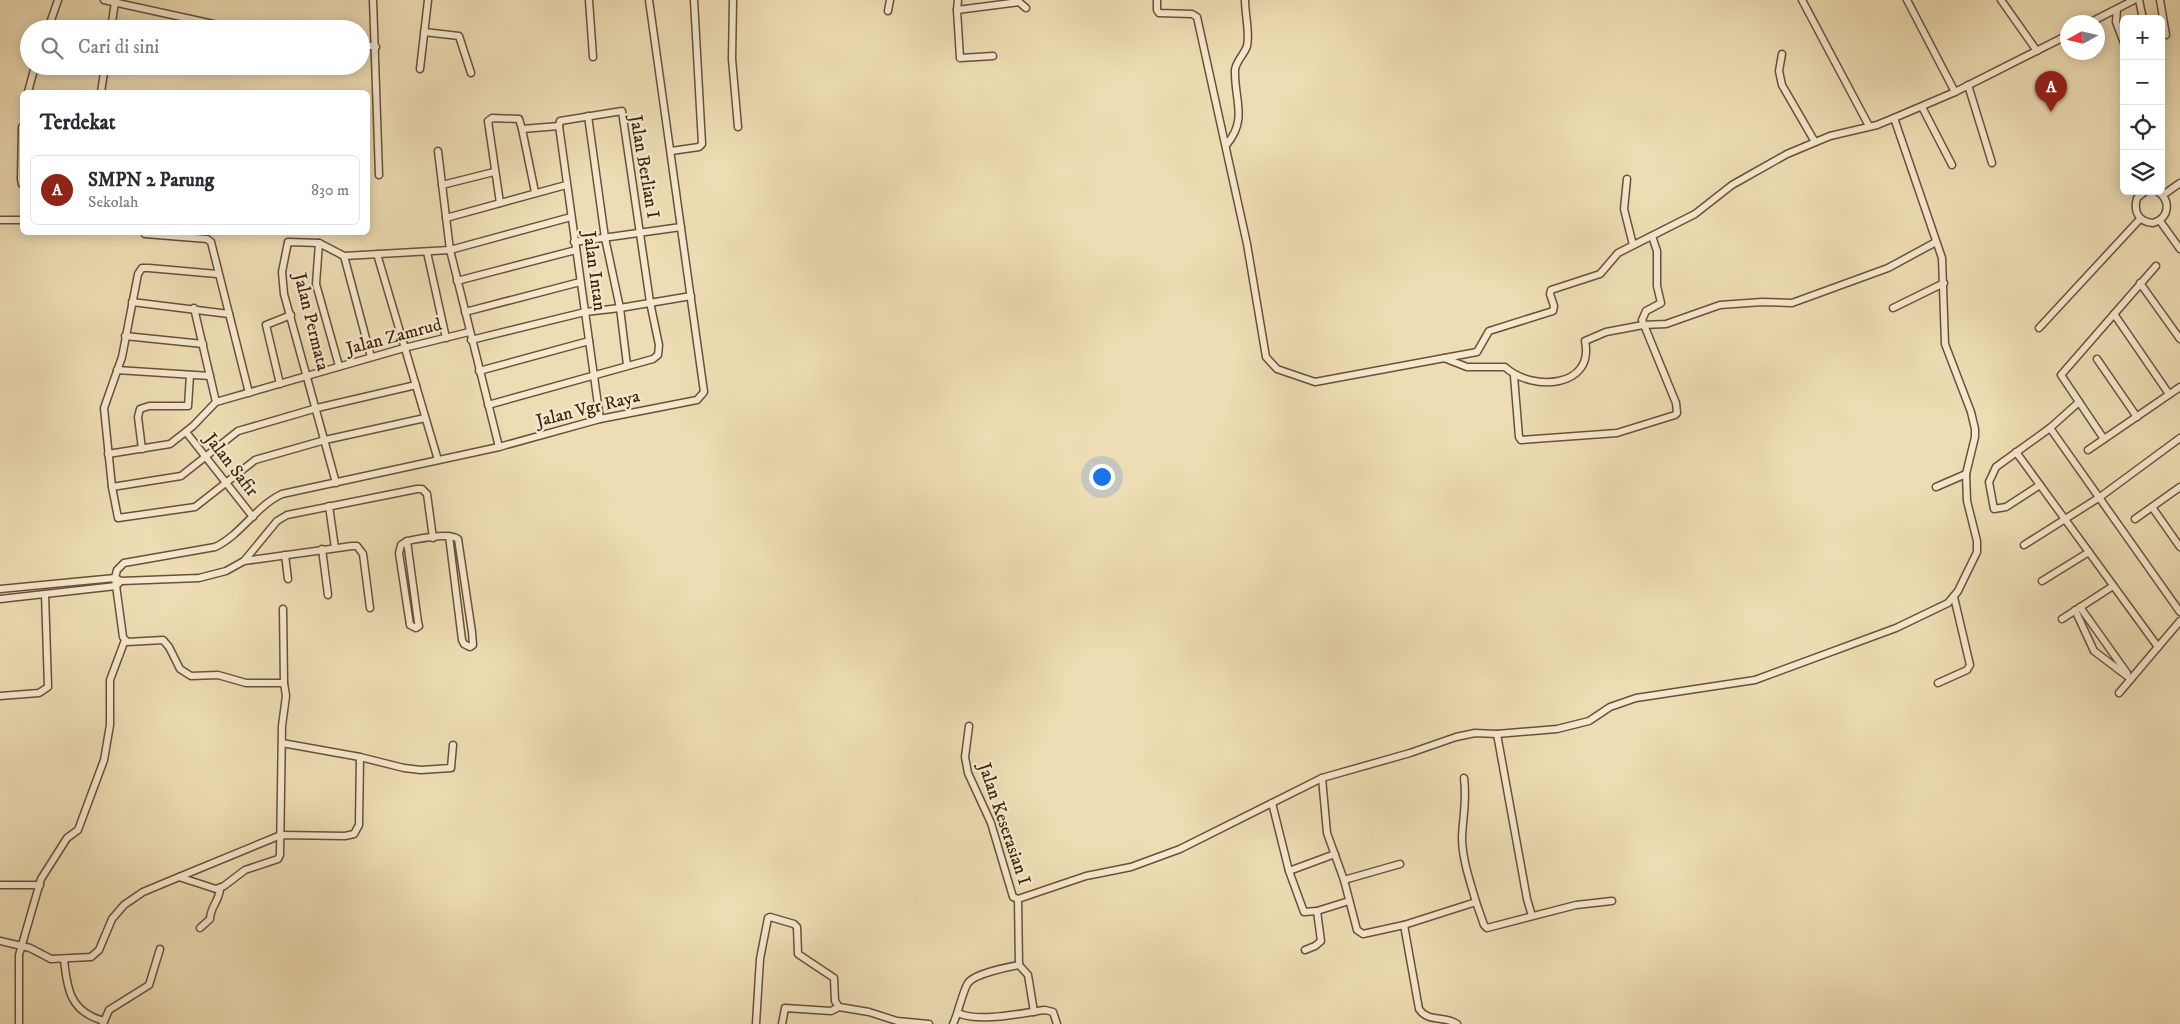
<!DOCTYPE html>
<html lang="id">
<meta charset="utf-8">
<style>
:root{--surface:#fff;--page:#f2f2f3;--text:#2b2b33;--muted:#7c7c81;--line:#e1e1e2;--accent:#8f2418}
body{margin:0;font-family:"IM FELL DW Pica",serif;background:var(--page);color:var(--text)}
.controls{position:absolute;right:15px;top:15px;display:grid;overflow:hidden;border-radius:8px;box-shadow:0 2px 12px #0003}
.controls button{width:45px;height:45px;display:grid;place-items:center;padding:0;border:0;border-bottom:1px solid var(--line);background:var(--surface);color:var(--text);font:25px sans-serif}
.compass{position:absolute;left:2060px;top:15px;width:45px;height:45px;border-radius:50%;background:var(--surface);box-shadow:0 2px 12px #0003;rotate:262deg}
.you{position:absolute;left:1101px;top:476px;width:18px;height:18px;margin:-12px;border:4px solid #fff;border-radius:50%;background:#1a73e8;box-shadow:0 0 0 8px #1a73e833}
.badge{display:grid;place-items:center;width:32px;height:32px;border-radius:50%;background:var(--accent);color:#fff;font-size:16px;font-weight:700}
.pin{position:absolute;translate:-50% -41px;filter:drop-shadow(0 1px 2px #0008)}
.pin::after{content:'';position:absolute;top:26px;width:18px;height:15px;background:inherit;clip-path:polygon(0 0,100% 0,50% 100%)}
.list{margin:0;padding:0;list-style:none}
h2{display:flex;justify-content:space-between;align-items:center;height:65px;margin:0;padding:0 20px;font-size:21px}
h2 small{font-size:16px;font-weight:400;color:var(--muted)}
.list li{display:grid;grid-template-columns:32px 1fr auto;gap:15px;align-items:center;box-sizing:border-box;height:70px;margin:0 10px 10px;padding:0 10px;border:1px solid var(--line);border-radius:8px}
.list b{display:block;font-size:19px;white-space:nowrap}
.list p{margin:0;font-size:16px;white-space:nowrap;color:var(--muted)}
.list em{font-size:16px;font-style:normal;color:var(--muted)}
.icon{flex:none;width:28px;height:28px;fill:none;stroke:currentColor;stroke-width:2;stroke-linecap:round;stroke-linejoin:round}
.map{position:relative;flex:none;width:2180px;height:1024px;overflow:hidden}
.search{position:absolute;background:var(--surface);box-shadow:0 2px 12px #0003;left:20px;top:20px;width:350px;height:55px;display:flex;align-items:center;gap:12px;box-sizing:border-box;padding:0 18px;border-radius:28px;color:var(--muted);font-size:19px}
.panel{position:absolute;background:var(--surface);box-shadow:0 2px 12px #0003;left:20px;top:90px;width:350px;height:145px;border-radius:8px}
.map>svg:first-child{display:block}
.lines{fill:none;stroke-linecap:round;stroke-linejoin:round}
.street-casing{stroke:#6c4f38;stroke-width:9}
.street{stroke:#f4e9ce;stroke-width:6}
.labels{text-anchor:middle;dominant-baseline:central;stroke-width:4.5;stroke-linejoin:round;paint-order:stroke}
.street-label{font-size:18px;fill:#41200f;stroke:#f4e9ce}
</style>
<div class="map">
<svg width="2180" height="1024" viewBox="0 0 2180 1024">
<rect width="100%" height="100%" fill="#eeddb4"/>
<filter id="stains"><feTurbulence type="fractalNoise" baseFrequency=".004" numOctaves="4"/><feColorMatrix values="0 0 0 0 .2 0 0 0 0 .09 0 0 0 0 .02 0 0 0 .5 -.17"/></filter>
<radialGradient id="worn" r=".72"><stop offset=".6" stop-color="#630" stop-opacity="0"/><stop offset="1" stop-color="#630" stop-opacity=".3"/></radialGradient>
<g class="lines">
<defs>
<g id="street">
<polyline points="104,0 218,25 262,29"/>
<polyline points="373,0 379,175"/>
<polyline points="589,0 593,57"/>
<polyline points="733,0 732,59 738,127"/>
<polyline points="958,0 957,10 1019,2 1026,8"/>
<polyline points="1157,0 1157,10 1159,13 1192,14 1197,17 1247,244 1266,357 1277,369 1315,382 1477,352 1489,331 1553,311 1554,306 1550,294 1551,290 1600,274 1618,253 1695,214 1732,185 1787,154 1830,136 1877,125 1894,118"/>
<polyline points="1802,0 1869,126"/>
<polyline points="1907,0 1955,92"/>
<polyline points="2001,0 2037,51"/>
<polyline points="2139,0 2143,19"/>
<polyline points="2160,0 2166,35"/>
<polyline points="2117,9 2116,22 2124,43"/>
<polyline points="957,10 960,58 993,56"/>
<polyline points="888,11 890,0"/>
<polyline points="2091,22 2134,0"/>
<polyline points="48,29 58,0"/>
<polyline points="111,29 115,2"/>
<polyline points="424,32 459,36 471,73"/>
<polyline points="361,44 376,47"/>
<polyline points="1782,54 1779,71 1782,85 1815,142"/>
<polyline points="420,69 428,0"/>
<polyline points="1968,85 1992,163"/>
<polyline points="28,92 35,66"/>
<polyline points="101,92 105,66"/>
<polyline points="1922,107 1952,165"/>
<polyline points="588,116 605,238 620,308 627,365"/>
<polyline points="559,126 600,419"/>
<polyline points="22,127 21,179 22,184"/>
<path d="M 1227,144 C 1248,119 1234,99 1235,70 C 1236,61 1244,55 1247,46 C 1250,34 1245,14 1245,0"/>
<polyline points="438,151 450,250 499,447"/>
<polyline points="671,151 699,147 702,144 694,0"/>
<polyline points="1627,179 1624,209 1633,245"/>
<polyline points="442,185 494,172"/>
<path d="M 2146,191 L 2137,198 C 2133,212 2139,222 2153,223 C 2169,218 2172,201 2157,191"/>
<polyline points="535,192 522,129 559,126"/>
<polyline points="2163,195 2180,183"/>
<polyline points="500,203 488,121 492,118 519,119 522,129"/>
<polyline points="446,218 566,185"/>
<polyline points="0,220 22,220"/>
<polyline points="2160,221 2180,249"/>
<polyline points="145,234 207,239 211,242 249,393"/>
<polyline points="574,242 681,227"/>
<polyline points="319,243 316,284 339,366"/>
<polyline points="427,252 446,338"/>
<polyline points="377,254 438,460"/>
<polyline points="344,256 371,357"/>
<polyline points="217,274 149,268 142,268 138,274 122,357 104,408 112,487 118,518 195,507 255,460 325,440 425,418"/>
<polyline points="457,281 576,250"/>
<polyline points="2140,283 2180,339"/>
<polyline points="132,302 229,314"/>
<polyline points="194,308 216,402"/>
<polyline points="1893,308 1944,283"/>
<polyline points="465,312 580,282"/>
<polyline points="2114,314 2169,394"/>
<polyline points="2039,328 2140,219"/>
<polyline points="125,336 203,344"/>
<polyline points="471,340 585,312 620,308 691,296"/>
<path d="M 1444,358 L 1467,367 L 1505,367 C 1532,392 1595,388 1585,341 L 1606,332 L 1643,325 L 1666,324 L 1720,305 L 1762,302 L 1792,303 L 1888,268 L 1936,242"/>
<polyline points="2097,359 2137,417"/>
<polyline points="117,370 210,376"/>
<polyline points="479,371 589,341"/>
<polyline points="1514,376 1519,437 1521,440 1617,433 1675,415 1677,413 1676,403 1642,320 1646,311 1661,303 1657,286 1657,251 1652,236"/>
<polyline points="280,384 266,325 291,315"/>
<polyline points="488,405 653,359 658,355 659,345 650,302 622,111 560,121 559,126"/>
<polyline points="2050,428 2180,612"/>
<polyline points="186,432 253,517"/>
<polyline points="2104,439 2061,375 2156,266"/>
<polyline points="142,449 138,417 140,409 149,406 188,406 190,375"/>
<polyline points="2088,450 2180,387"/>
<polyline points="2016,452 2158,647"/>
<polyline points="108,454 170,444 193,426 216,402 404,348 469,332"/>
<polyline points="336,483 284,294 282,272 288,242 319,243 344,256 450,250 571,217"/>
<polyline points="2040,485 2006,507 1994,509 1989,482 1996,467 2050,428 2079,402"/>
<polyline points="112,487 181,476 238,431 317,408 416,385"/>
<polyline points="1936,487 1966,474"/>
<polyline points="329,506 335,548"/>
<polyline points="2152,507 2180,547"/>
<polyline points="2135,519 2180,487"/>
<path d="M 407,541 L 401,545 L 399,553 L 410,625 L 416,628 L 419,626 L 418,622 L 407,541 C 419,539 449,532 458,539 L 472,632 L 473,645 L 470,647 L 464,644 L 462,640 L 449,536"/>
<polyline points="2024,545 2100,497 2180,438"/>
<polyline points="322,549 328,595"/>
<polyline points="285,555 288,579"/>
<polyline points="244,561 277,521 287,515 417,489 422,489 427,494 433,538"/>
<polyline points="2042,581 2089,552"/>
<polyline points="0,589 115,578 121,581 199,578 226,571 244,561 352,546 357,546 363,554 370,608"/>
<polyline points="0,599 116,586 119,583"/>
<polyline points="2080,607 2127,673"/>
<polyline points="283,609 284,683"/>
<polyline points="2075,610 2094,651 2131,679"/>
<polyline points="2062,619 2113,586"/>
<polyline points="1938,683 1967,670 1970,665 1954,597"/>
<polyline points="2119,693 2180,621"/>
<polyline points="0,696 39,693 48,687 45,594"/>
<polyline points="969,726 965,757 968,773 991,823 1013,897 1018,899"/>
<polyline points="1497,734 1527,899 1532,916"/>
<polyline points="282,743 360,757 404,768 421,770 451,768 453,745"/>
<polyline points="1322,778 1327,833 1344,880 1357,930 1363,934 1404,925 1476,902 1484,925 1487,928 1576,905 1612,901"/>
<path d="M 1464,778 C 1467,800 1463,816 1462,837 C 1462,859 1470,881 1476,902"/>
<polyline points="1272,803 1289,871 1335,854"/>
<polyline points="1289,871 1304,912 1317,911"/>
<polyline points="179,877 281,835 345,836 354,834 359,825 360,757"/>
<polyline points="1344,880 1400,864"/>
<polyline points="0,885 40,885"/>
<path d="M 1404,925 L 1419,1009 C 1428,1023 1445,1015 1457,1024"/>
<path d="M 200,928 L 210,919 C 210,907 220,900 220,888"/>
<path d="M 0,941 L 30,948 L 51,959 L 91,957 L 99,950 L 112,919 L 124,905 L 143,892 L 179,877 L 216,889 L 224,886 L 245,870 L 278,859 L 280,855 L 282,726 L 286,696 L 284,683 L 246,683 L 218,675 L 191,676 L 180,669 L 169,647 L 163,640 L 127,642 L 123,637 L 115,578 L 117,570 L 124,563 L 215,547 C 241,535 256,506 282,494 L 499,447 L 600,419 L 697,400 L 704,392 L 649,0"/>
<polyline points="1305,950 1315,946 1321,941 1317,911 1349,901"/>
<path d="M 64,959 C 67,991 71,1012 104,1021"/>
<polyline points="1019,965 1028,975 1034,1012"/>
<path d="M 958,1013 C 979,1023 1022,1013 1045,1010 L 1053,1012 L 1057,1024"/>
<polyline points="19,1024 19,955 41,879 67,838 78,830 104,760 110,725 110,680 125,640"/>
<polyline points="103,1024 109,1010 149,985 160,949"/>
<polyline points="756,1024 760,959 768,918 770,917 794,924 797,927 798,954 834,978 835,1001 839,1007"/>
<polyline points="782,1024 785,1008 831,1011 839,1007 869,1012 897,1021 929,1024"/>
<path d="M 953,1024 C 958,1014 963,990 968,983 C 974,974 1008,967 1019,965 L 1018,899 L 1086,876 L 1131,867 L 1180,849 L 1322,778 L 1410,753 L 1456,737 L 1475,733 L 1497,734 L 1557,729 L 1589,721 L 1610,707 L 1636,698 L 1755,680 L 1896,628 L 1948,603 L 1958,591 L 1977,552 L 1977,541 L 1967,501 L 1966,474 L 1975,437 L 1975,429 L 1971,412 L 1945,344 L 1942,258 L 1894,118 L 1955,92 L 2068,35"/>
</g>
</defs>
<!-- street casing -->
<use href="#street" class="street-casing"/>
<!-- street -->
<use href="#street" class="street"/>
</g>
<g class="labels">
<!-- street labels -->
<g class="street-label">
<text transform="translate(644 167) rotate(80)">Jalan Berlian I</text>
<text transform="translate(594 271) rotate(82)">Jalan Intan</text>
<text transform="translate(311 322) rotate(76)">Jalan Permata</text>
<text transform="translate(394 337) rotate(-15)">Jalan Zamrud</text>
<text transform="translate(588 409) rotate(-14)">Jalan Vgr Raya</text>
<text transform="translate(231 465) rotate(52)">Jalan Safir</text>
<text transform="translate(1004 824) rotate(71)">Jalan Keserasian I</text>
</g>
</g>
<rect width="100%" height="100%" filter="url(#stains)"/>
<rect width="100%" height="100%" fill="url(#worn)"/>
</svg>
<div class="controls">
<button>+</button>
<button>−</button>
<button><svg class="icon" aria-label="locate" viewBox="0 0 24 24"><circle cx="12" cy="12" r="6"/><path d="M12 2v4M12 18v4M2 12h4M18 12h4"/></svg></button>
<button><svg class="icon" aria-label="layers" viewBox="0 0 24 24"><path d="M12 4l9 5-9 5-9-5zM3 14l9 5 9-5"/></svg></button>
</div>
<svg class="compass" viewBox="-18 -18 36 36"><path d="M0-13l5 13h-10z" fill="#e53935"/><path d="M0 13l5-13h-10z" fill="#7c7c81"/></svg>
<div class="you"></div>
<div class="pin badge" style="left:2051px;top:112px">A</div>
<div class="search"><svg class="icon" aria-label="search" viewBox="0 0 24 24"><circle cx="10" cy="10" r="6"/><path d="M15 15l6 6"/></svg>Cari di sini</div>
<section class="panel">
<h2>Terdekat<small></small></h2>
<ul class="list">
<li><span class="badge">A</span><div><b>SMPN 2 Parung</b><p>Sekolah</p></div><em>830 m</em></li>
</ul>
</section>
</div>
